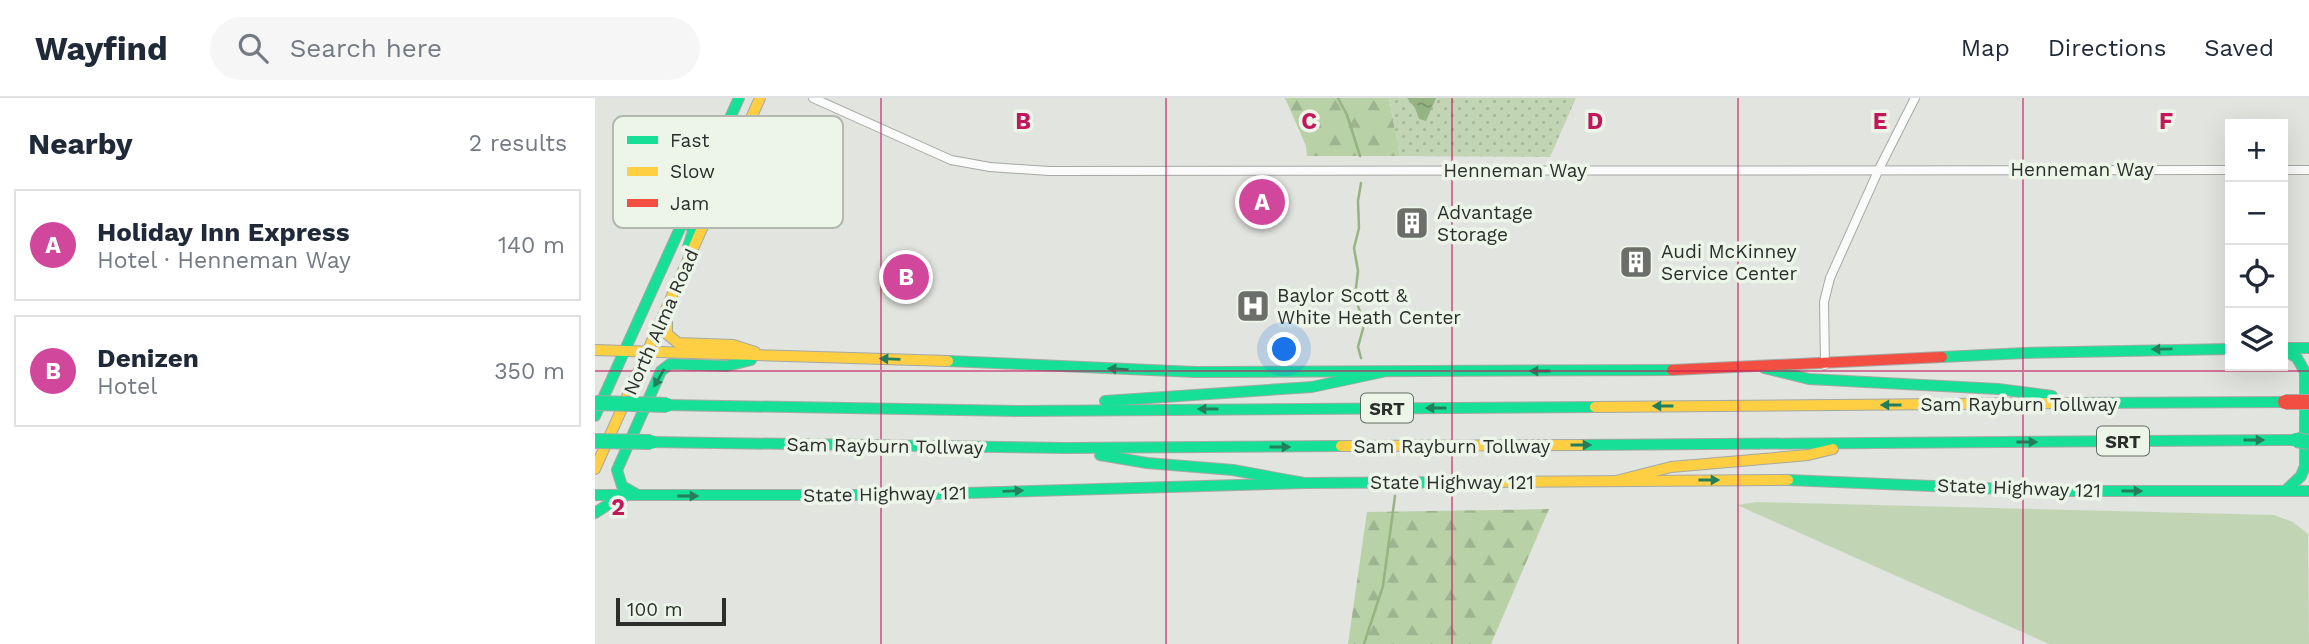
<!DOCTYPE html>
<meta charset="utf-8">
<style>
:root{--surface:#fff;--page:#f6f6f7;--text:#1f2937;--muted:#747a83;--line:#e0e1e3;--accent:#0b8043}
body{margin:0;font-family:"Work Sans",sans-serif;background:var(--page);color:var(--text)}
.controls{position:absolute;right:21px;top:21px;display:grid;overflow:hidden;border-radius:0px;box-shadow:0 7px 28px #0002}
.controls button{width:63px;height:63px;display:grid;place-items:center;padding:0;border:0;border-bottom:2px solid var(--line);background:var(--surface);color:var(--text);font:35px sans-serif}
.scale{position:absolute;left:21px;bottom:18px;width:110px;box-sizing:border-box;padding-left:7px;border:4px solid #2b2e2a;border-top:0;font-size:19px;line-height:24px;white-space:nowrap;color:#2b2e2a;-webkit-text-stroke:5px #edf5e9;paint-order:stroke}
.you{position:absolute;left:690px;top:252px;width:24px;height:24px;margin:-18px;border:5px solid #fff;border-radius:50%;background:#1a73e8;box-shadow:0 0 0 10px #1a73e833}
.badge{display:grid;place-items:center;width:46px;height:46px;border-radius:50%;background:var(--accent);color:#fff;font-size:23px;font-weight:700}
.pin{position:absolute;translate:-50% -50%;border:4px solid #fff;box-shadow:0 2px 7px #0006}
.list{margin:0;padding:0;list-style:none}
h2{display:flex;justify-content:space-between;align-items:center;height:91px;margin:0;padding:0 28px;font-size:30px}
h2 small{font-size:23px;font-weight:400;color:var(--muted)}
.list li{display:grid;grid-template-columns:46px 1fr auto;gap:21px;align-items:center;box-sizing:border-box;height:112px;margin:0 14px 14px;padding:0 14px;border:2px solid var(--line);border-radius:0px}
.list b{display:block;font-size:26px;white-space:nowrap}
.list p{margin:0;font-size:23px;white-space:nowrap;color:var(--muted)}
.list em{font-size:23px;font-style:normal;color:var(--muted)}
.icon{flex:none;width:38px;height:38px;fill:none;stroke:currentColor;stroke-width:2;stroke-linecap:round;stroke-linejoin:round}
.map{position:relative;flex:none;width:1714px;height:546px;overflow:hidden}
header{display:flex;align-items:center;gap:42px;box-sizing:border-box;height:98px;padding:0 35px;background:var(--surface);border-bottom:2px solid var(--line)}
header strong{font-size:33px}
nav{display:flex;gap:38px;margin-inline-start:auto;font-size:24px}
.search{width:490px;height:63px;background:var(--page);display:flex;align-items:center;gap:18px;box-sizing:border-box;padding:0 24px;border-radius:38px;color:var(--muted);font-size:26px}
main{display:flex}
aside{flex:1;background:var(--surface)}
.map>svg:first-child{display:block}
.grass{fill:#c1d5b4}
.forest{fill:url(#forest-firs)}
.park{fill:url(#park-dots)}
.water{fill:url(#water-ripples)}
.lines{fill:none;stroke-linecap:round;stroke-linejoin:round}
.stream{stroke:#96b482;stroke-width:2.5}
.street-casing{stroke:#a5a8a3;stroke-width:10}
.fast-casing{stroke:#a5a8a3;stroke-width:12}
.slow-casing{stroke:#a5a8a3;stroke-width:12}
.jam-casing{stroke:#a5a8a3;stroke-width:12}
.street{stroke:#fafbfa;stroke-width:8}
.fast{stroke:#16e098;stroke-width:10}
.slow{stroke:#ffcf43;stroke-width:10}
.jam{stroke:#f24e42;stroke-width:10}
.fast-bridge-casing{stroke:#a5a8a3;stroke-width:16;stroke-linecap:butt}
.jam-bridge-casing{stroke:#a5a8a3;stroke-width:16;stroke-linecap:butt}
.fast-bridge{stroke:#16e098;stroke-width:14}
.jam-bridge{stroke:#f24e42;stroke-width:14}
.oneway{fill:#227e5c}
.grid{fill:none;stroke:#c2185b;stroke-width:2;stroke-opacity:0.55}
.labels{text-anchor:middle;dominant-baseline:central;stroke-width:7;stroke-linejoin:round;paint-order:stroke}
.shield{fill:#edf5e9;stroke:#656a63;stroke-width:2}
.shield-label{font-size:18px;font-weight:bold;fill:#2b2e2a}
.street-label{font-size:19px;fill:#2b2e2a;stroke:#edf5e9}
.poi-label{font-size:19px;fill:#2b2e2a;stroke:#edf5e9;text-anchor:start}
.key{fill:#edf5e9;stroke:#b3b9b0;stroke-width:2}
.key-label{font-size:19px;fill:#2b2e2a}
.grid-label{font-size:23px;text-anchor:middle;font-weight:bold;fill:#c2185b;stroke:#edf5e9;stroke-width:7;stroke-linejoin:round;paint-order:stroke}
</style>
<header>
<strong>Wayfind</strong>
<div class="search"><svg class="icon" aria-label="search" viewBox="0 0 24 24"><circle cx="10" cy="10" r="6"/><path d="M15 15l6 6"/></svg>Search here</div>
<nav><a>Map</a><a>Directions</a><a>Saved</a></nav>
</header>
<main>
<aside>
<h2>Nearby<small>2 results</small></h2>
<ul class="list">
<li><span class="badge" style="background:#d1479c">A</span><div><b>Holiday Inn Express</b><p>Hotel · Henneman Way</p></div><em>140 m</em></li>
<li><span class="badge" style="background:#d1479c">B</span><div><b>Denizen</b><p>Hotel</p></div><em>350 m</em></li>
</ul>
</aside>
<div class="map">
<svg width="1714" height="546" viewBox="0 0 1714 546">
<defs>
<pattern id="forest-firs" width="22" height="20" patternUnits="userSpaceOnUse" patternTransform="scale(1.75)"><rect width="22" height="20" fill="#b8d1a7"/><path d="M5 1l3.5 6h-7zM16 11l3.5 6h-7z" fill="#9eb490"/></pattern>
<pattern id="park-dots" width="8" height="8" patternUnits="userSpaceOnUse" patternTransform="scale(1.75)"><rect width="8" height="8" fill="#c1d5b4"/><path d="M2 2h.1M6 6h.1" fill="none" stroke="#a6b79b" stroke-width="1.8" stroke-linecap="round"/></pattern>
<pattern id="water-ripples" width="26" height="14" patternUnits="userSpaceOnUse" patternTransform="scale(1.75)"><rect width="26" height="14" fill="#96b482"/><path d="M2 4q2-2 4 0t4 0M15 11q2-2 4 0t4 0" fill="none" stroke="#7b936b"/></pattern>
</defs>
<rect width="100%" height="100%" fill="#e1e4df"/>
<!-- grass -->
<polygon class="grass" points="1161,404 1679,417 1698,424 1713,436 1714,546 1454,546 1142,407"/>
<!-- forest -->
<g class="forest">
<polygon points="690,0 794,0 805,58 712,58 711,48"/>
<polygon points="954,411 896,546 753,546 772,414"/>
</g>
<!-- park -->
<polygon class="park" points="794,0 981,0 955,59 805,58"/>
<!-- water -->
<polygon class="water" points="812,0 841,0 831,23 824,21 820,10"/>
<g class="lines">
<!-- stream -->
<g class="stream">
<polyline points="743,0 752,17 765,58"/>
<polyline points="766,260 763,249 769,227 760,198 763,173 759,150 764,130 763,103 766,85"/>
<polyline points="769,546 788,488 800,398"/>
</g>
<defs>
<g id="street">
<polyline points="218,0 356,62 395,69 454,73 1635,72"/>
<polyline points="1688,72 1714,72"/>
<polyline points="1230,267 1229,204 1235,180 1284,71 1320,0"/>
</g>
<g id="fast">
<polyline points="91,118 98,133 93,149"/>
<polyline points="1692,250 1714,250"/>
<polyline points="1688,251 1702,260 1710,274 1710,368 1706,378 1690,393"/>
<polyline points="1347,259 1430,255 1635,251"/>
<polyline points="353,263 600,274 1077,272"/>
<polyline points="1169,270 1214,281 1403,291 1457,298"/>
<polyline points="510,303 717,289 787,274"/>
<polyline points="1480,305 1690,304"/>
<polyline points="72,307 425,313 1000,309"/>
<polyline points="0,318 144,0"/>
<polyline points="56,344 470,350 746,348"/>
<polyline points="987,347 1701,342"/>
<polyline points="505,357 552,365 638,372 709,385"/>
<polyline points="1193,382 1459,393 1714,393"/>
<polyline points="41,396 27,388 22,372 66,273 75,266 132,268 156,262"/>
<polyline points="0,397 302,397 709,385 887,384"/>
<polyline points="0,415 17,404 27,402"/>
</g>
<g id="slow">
<path d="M 110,124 C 100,103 116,83 120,62"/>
<polyline points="72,220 72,236 83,245 138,247 160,254"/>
<polyline points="0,252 353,263"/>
<polyline points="1000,309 1480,305"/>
<polyline points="746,348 987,347"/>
<polyline points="0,371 165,0"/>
<polyline points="1021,383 1076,369 1213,357 1238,351"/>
<polyline points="887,384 1193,382"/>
</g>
<polyline id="jam" points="1077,272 1347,259"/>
</defs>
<!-- street casing -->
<use href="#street" class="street-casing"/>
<!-- fast casing -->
<use href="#fast" class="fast-casing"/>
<!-- slow casing -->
<use href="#slow" class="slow-casing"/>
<!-- jam casing -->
<use href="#jam" class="jam-casing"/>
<!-- street -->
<use href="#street" class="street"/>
<!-- fast -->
<use href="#fast" class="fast"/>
<!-- slow -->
<use href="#slow" class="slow"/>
<!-- jam -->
<use href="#jam" class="jam"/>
<defs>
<g id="fast-bridge">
<polyline points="0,305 72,307"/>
<polyline points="1701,342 1714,344"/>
<polyline points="0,343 56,344"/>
</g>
<polyline id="jam-bridge" points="1690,304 1714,304"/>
</defs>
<!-- fast-bridge casing -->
<use href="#fast-bridge" class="fast-bridge-casing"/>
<!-- jam-bridge casing -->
<use href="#jam-bridge" class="jam-bridge-casing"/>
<!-- fast-bridge -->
<use href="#fast-bridge" class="fast-bridge"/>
<!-- jam-bridge -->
<use href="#jam-bridge" class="jam-bridge"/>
</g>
<!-- one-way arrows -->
<defs><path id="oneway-solid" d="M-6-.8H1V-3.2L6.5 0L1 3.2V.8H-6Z" transform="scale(1.75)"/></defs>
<g class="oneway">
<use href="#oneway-solid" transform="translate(1567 251) rotate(179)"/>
<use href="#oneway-solid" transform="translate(295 261) rotate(-178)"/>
<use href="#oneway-solid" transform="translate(523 271) rotate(-177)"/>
<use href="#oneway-solid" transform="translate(945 273) rotate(180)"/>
<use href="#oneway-solid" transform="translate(64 280) rotate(120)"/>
<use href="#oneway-solid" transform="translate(1296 307) rotate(180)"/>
<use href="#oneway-solid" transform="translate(1068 308) rotate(180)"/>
<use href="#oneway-solid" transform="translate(841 310) rotate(180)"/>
<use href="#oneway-solid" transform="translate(613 311) rotate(180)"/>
<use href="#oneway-solid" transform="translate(1659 342)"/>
<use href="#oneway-solid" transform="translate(1432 344)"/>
<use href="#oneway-solid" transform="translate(986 347)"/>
<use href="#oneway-solid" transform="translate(685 349)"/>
<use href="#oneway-solid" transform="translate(1114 382)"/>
<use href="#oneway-solid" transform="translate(418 393) rotate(-2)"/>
<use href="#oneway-solid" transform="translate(1537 393)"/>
<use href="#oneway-solid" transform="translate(93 398)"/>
</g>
<!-- grid -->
<path class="grid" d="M 286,0 L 286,546M 571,0 L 571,546M 857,0 L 857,546M 1143,0 L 1143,546M 1428,0 L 1428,546M 0,273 L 1714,273"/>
<!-- icons -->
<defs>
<symbol id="building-square" viewBox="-11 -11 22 22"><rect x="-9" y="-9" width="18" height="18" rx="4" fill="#6b6e69" stroke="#edf5e9"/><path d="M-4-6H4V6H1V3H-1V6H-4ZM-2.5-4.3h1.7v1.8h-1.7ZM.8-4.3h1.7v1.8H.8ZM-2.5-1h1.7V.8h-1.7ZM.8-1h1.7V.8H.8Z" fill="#fff"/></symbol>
<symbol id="hospital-square" viewBox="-11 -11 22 22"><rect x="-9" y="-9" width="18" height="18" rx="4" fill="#6b6e69" stroke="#edf5e9"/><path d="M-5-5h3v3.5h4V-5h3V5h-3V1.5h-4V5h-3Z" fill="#fff"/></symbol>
</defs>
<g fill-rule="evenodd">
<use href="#building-square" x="798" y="106" width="38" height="38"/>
<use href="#building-square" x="1022" y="145" width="38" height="38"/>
<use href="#hospital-square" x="639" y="189" width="38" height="38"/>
</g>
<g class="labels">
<!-- shield labels -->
<g class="shield">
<rect x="766" y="295.5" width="52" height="29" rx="5"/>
<rect x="1502" y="328.5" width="52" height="29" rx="5"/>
</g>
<g class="shield-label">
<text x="792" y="310">SRT</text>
<text x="1528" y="343">SRT</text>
</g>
<!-- street labels -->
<g class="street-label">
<text x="1487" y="71">Henneman Way</text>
<text x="920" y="72">Henneman Way</text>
<text transform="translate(66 224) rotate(-66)">North Alma Road</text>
<text x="1424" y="306">Sam Rayburn Tollway</text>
<text transform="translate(290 348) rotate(1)">Sam Rayburn Tollway</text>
<text x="857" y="348">Sam Rayburn Tollway</text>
<text x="857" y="384">State Highway 121</text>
<text transform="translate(1424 390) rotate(2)">State Highway 121</text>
<text transform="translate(290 396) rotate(-1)">State Highway 121</text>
</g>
<!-- poi labels -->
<g class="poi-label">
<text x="842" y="114">Advantage<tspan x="842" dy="22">Storage</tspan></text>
<text x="1066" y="153">Audi McKinney<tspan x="1066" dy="22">Service Center</tspan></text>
<text x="682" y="197">Baylor Scott &amp;<tspan x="682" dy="22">White Heath Center</tspan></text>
</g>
</g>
<!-- legend -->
<rect x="18" y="18" width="230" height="112" rx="10" class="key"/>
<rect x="32" y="38" width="31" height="8" fill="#16e098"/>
<rect x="32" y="69" width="31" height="9" fill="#ffcf43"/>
<rect x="32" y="101" width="31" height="8" fill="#f24e42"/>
<g class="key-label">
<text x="75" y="49">Fast</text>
<text x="75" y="80">Slow</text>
<text x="75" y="112">Jam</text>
</g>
<g class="grid-label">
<text x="428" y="31">B</text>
<text x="714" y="31">C</text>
<text x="1000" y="31">D</text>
<text x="1285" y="31">E</text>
<text x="1571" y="31">F</text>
<text x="23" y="417">2</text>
</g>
</svg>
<div class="controls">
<button>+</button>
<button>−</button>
<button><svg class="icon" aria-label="locate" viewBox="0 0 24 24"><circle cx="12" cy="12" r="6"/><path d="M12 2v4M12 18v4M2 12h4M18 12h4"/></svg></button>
<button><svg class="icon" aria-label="layers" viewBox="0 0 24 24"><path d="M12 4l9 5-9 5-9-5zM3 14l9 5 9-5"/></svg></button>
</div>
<div class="scale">100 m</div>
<div class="you"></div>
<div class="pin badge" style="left:667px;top:104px;background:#d1479c">A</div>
<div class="pin badge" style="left:311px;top:179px;background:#d1479c">B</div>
</div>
</main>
